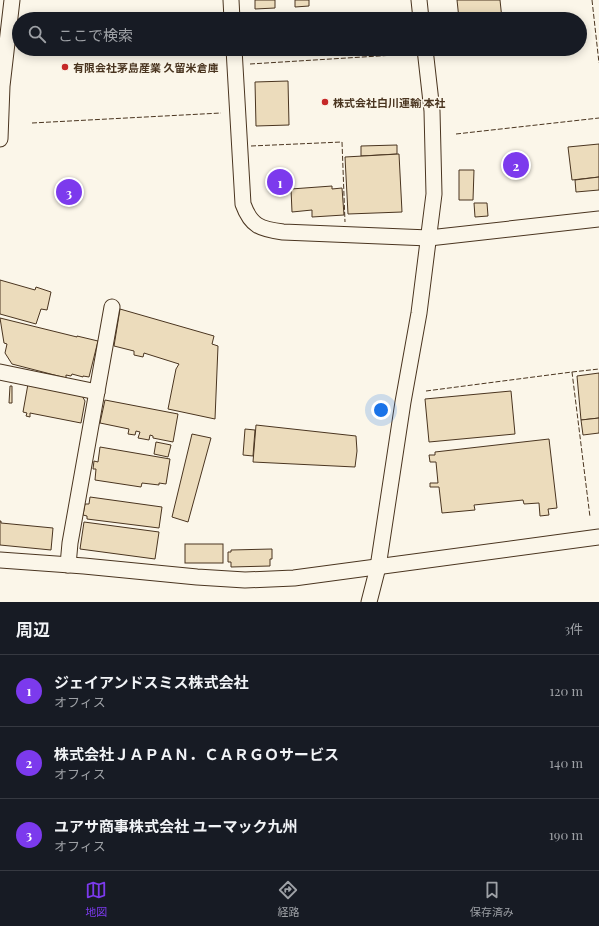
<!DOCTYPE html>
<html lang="ja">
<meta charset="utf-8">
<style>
:root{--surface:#171b24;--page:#242831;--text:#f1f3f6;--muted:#9ea1a6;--line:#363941;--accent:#7c3aed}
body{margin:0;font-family:"Playfair Display","Noto Sans JP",serif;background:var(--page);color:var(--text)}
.you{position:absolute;left:381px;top:410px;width:14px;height:14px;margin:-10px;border:3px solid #fff;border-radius:50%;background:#1a73e8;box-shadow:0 0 0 6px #1a73e833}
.badge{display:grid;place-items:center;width:26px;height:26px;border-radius:50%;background:var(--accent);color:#fff;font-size:13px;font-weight:700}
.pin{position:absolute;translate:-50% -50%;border:2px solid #fff;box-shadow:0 1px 4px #0006}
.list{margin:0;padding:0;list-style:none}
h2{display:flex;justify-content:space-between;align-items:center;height:52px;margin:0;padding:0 16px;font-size:17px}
h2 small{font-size:13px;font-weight:400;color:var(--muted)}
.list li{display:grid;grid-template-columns:26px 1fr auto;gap:12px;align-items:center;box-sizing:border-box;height:72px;padding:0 16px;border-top:1px solid var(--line)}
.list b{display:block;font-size:15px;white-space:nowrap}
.list p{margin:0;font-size:13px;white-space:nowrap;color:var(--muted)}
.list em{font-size:13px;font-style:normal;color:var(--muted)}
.icon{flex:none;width:22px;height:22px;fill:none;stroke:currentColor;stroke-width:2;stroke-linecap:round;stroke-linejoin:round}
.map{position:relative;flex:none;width:599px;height:602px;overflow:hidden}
.search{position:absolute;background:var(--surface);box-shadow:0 2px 10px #0003;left:12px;right:12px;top:12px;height:44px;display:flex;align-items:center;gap:10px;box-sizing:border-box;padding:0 14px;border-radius:22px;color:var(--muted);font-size:15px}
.sheet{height:268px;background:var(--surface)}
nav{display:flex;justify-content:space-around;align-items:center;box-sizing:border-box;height:56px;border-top:1px solid var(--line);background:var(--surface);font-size:11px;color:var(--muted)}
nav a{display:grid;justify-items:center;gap:2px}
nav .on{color:var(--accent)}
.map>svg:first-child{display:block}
.building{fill:#ecdcbc;stroke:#4a3520}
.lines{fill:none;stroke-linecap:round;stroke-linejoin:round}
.minor-casing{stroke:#4a3520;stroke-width:17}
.minor{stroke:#fbf6e9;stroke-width:15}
.fence{stroke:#4a3520;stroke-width:1;stroke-dasharray:5 2;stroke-linecap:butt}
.poi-dot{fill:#c62828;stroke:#fbf6e9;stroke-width:1.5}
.labels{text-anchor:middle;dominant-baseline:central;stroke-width:3;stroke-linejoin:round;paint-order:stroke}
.poi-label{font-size:11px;font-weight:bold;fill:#4a3520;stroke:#fbf6e9;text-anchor:start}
</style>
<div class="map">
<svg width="599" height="602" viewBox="0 0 599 602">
<rect width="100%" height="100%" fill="#fbf6e9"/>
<!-- building -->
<g class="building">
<polygon points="255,0 275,0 275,8 255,9"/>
<polygon points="295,0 309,0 309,6 295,7"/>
<polygon points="457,0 500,0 502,19 459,19"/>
<polygon points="288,81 289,125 256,126 255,82"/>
<polygon points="599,144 599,177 572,180 568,147"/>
<polygon points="397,145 397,154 361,156 361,146"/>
<polygon points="399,154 402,212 348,214 345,157"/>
<polygon points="459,170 474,170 473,200 459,200"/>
<polygon points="599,177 599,190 576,192 575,180"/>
<polygon points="332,186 332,189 342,188 344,215 312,217 312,210 292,212 291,189"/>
<polygon points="474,203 487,203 488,216 475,217"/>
<polygon points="0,280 35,290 36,287 51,292 47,310 41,309 36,324 0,314"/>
<polygon points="120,309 214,336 212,344 218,346 215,419 168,409 176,369 179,364 144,353 143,357 134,355 134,351 114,346"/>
<polygon points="0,318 77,337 77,336 98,341 89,377 83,376 83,377 72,374 71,376 66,375 66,378 12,364 5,353 7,344 4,343"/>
<polygon points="599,373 599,418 581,420 577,376"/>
<polygon points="28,384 81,394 85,401 81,423 30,413 30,417 26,416 27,413 23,412"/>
<polygon points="10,386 12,386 12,403 9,403"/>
<polygon points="511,391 515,434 429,442 425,399"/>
<polygon points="105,400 178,414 173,442 153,438 153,436 150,435 149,440 138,438 140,432 136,431 135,435 128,434 129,429 100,423"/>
<polygon points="599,418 599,433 583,435 581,420"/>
<polygon points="256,425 356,436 357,451 355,467 253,462"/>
<polygon points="245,429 255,430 253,456 243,455"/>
<polygon points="192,434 211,438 188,522 172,517"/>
<polygon points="549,439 557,508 548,509 549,515 540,516 539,503 524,504 523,500 474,505 475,510 442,513 439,487 430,487 430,483 438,483 436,462 430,462 429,455 435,455 435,452"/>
<polygon points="156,442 171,445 168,457 154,454"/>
<polygon points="100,447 170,459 166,484 159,483 159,485 142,483 141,487 95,480 96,469 93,469 94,461 98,462"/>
<polygon points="90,497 162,507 159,528 87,519 87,516 83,515 85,504 89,504"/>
<polygon points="0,521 1,521 1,523 53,528 51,550 0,545"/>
<polygon points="84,522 159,532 155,559 80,549"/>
<rect x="185" y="544" width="38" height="19"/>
<polygon points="272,549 272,559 270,559 270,566 231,567 231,562 228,562 228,552 231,552 231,550"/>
</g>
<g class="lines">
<defs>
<g id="minor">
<polyline points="231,0 232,19"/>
<polyline points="419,0 421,19"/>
<path d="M 234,49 L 243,204 C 251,226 260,229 283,232 L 429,238 L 599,219"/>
<polyline points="0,139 2,86 12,0"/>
<polyline points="0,372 97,392"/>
<polyline points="0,560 84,566 197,577 245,580 294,578 599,537"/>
<polyline points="68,565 70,543 112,307"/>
<polyline points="369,602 378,567 403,402 419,313 434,194 432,111 425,49"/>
</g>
</defs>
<!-- minor casing -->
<use href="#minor" class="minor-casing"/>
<!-- minor -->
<use href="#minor" class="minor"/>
<!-- fence -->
<g class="fence">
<polyline points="592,0 599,63"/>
<polyline points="250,64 411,54"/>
<polyline points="32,123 221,113"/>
<polyline points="456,134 599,118"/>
<polyline points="251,146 342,142 345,222"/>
<polyline points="572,372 599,369"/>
<polyline points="426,391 572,372 590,517"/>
</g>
</g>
<!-- markers -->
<g class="poi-dot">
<circle cx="65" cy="67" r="4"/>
<circle cx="325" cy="102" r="4"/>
</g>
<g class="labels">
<!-- poi labels -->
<g class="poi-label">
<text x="73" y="67">有限会社茅島産業 久留米倉庫</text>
<text x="333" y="102">株式会社白川運輸 本社</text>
</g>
</g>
</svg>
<div class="you"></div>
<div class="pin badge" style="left:280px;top:182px">1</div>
<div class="pin badge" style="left:516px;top:165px">2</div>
<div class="pin badge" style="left:69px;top:192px">3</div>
<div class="search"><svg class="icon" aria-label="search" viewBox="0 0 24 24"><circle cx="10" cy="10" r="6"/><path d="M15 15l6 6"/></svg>ここで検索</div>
</div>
<section class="sheet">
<h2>周辺<small>3件</small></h2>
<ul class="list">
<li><span class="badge">1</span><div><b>ジェイアンドスミス株式会社</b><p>オフィス</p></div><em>120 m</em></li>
<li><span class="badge">2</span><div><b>株式会社ＪＡＰＡＮ．ＣＡＲＧＯサービス</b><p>オフィス</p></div><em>140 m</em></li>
<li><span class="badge">3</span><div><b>ユアサ商事株式会社 ユーマック九州</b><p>オフィス</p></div><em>190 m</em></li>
</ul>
</section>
<nav>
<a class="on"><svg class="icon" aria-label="map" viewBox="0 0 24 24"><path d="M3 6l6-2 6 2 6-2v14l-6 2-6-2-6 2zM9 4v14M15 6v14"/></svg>地図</a>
<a><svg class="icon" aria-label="directions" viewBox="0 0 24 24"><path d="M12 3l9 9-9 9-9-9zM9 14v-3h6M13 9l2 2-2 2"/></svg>経路</a>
<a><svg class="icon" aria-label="saved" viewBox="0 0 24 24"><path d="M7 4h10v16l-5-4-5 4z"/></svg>保存済み</a>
</nav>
